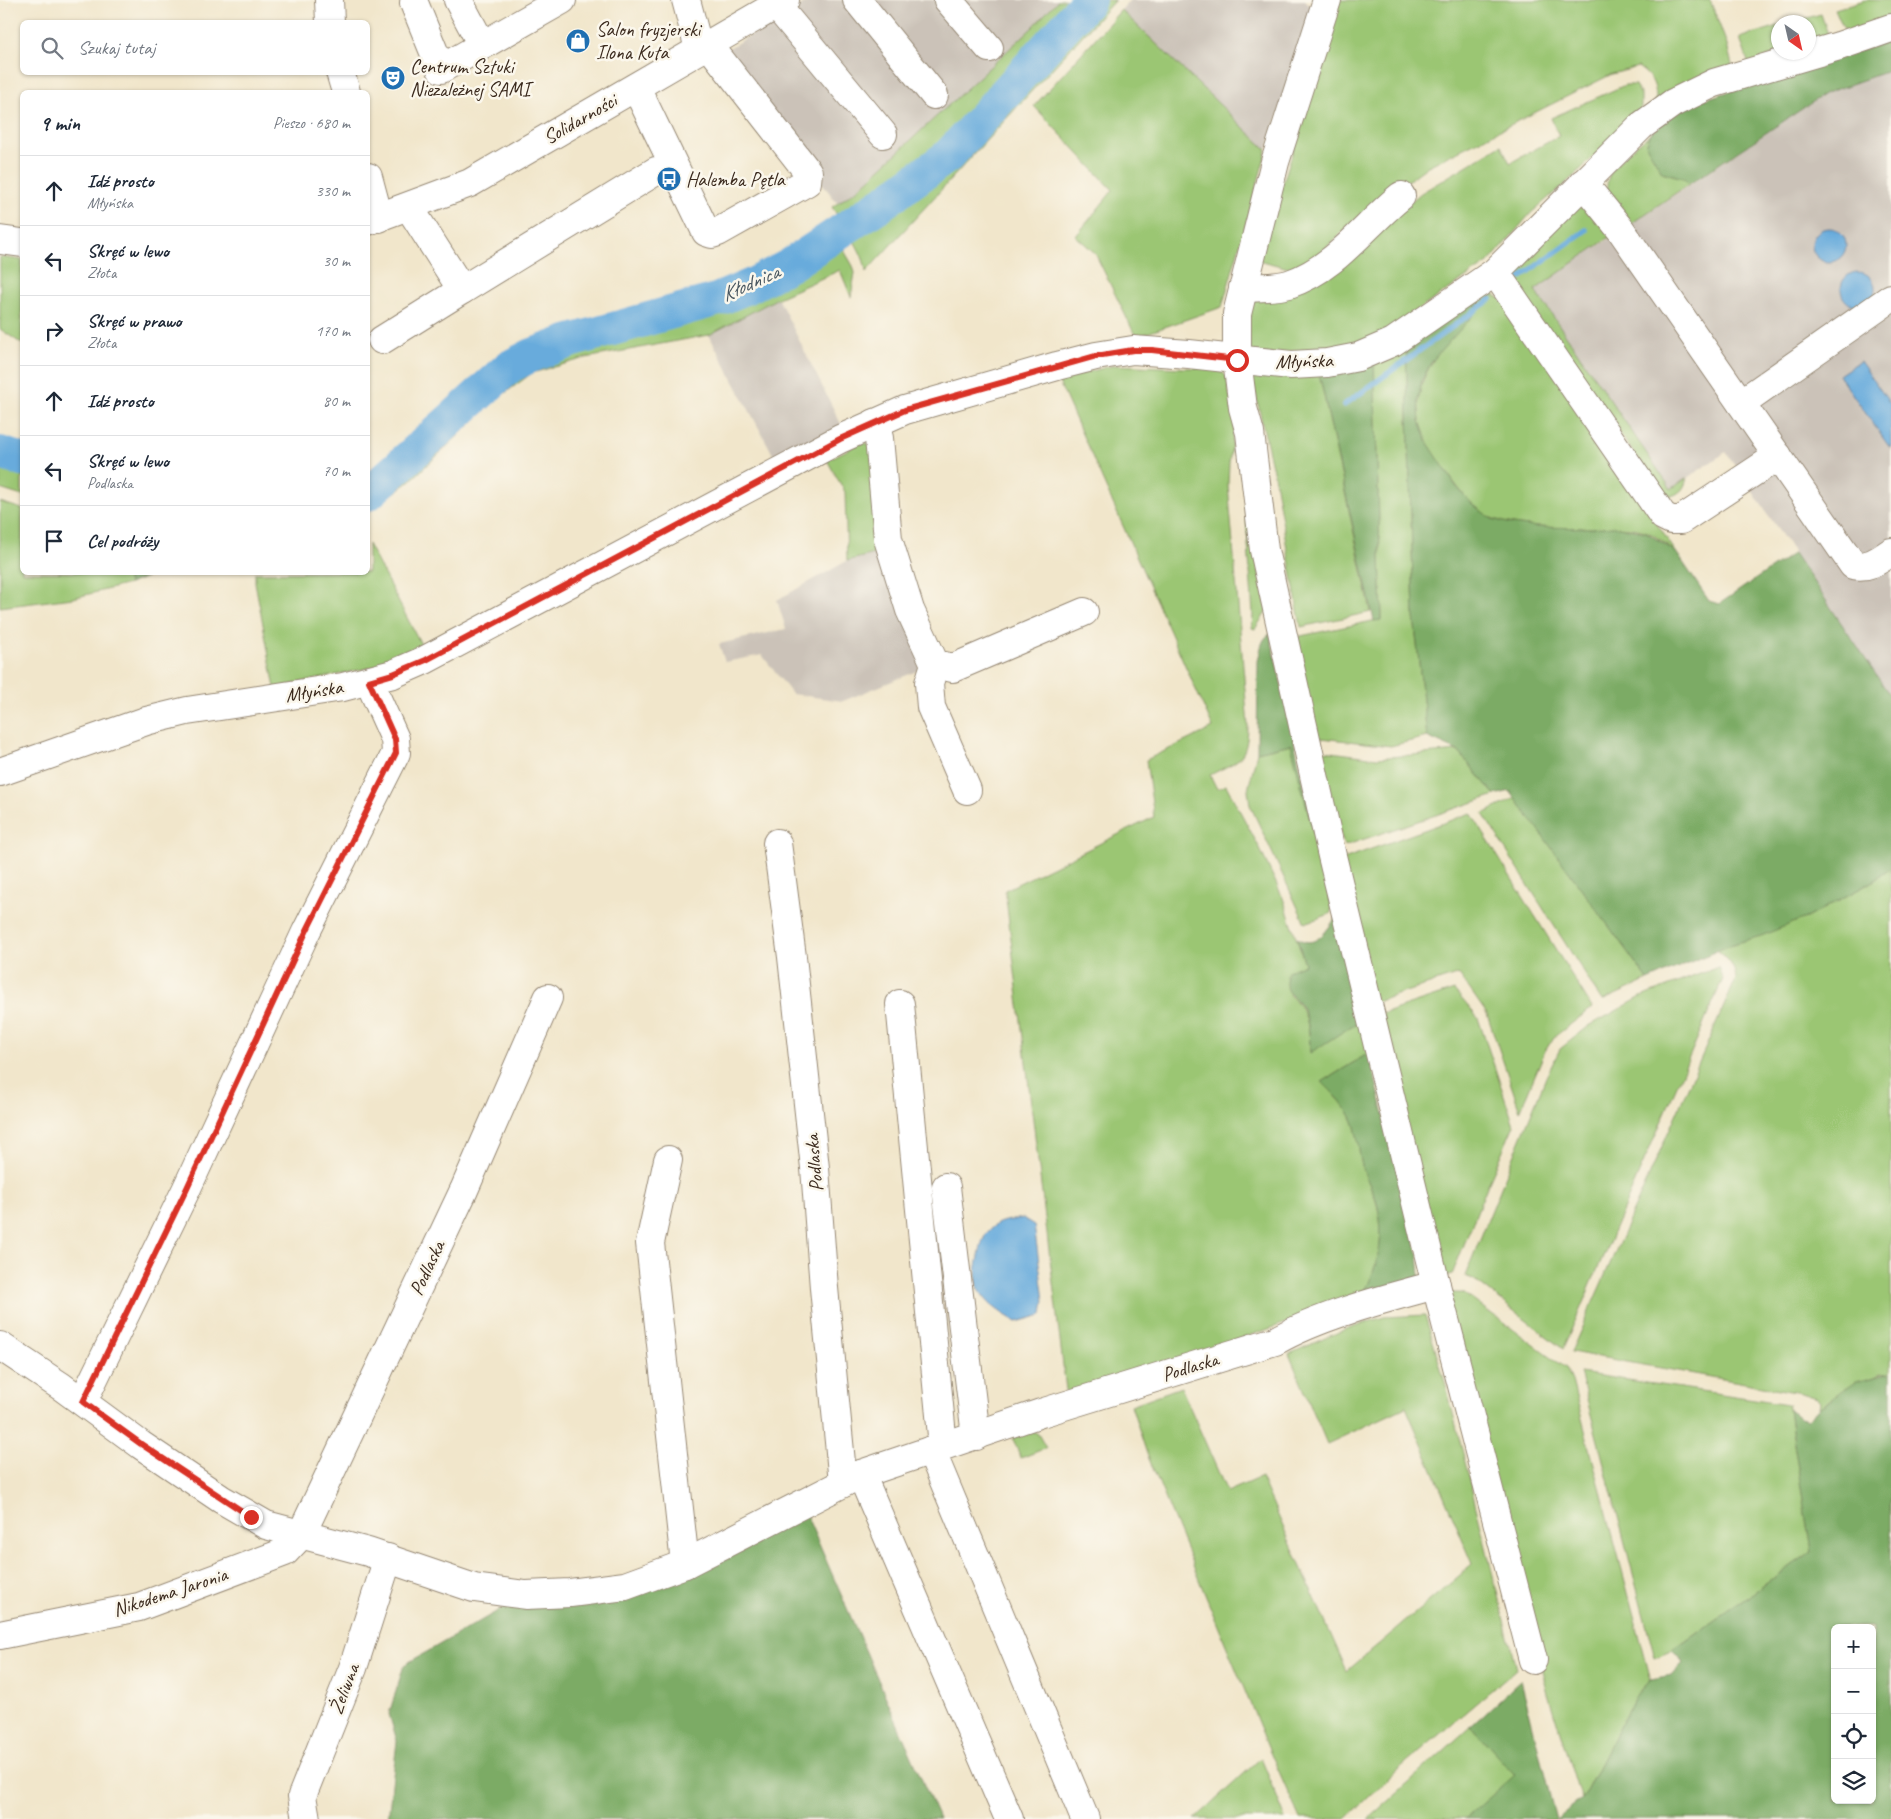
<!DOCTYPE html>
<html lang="pl">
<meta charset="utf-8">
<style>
:root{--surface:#fff;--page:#f6f6f7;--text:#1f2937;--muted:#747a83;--line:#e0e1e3}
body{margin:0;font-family:Caveat,sans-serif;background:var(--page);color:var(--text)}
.controls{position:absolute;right:15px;bottom:15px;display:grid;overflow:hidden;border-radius:8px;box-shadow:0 1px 4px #0004}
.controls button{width:45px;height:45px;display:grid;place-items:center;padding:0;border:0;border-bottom:1px solid var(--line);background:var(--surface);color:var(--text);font:25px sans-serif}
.compass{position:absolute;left:1771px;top:15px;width:45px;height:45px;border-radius:50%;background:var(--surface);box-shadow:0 1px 4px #0004;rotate:146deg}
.stop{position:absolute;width:15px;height:15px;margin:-11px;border:4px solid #d93025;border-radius:50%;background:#fff}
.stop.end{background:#d93025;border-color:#fff;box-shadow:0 1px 5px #0008}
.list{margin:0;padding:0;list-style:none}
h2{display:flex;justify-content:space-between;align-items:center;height:65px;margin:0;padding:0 20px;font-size:21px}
h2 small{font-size:16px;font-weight:400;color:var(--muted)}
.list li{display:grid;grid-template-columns:32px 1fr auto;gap:15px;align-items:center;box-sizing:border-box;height:70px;padding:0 20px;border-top:1px solid var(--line)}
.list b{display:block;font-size:19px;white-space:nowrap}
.list p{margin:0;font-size:16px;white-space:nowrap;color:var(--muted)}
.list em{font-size:16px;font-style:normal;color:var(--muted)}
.icon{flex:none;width:28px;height:28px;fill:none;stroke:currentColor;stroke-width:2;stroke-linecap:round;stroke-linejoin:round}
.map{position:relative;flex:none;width:1891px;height:1819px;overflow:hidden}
.search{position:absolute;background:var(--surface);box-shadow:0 1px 4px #0004;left:20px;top:20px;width:350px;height:55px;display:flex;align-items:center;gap:12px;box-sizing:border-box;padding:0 18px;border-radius:8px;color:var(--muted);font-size:19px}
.panel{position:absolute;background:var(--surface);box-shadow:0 1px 4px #0004;left:20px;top:90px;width:350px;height:485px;border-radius:8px}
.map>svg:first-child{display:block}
.industrial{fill:#cbc2b8}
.green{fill:#9bc673;stroke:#6b7848}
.forest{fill:#7cab65;stroke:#5c6a42;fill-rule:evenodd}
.water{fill:#67abdc;stroke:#516a7d}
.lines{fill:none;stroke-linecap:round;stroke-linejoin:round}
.stream{stroke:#67abdc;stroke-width:5.5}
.river{stroke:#67abdc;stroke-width:34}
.minor-casing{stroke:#968874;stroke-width:30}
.minor{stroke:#fff;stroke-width:28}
.route{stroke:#d93025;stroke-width:6}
.labels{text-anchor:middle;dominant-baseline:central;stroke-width:5;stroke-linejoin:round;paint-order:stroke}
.poi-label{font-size:20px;fill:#3b2a1e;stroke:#fbf7ec;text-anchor:start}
.street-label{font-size:20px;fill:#3b2a1e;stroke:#fbf7ec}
.water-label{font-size:21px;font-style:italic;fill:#4a5760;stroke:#fbf7ec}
</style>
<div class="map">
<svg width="1891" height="1819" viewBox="0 0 1891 1819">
<rect width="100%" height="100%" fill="#fbf7ec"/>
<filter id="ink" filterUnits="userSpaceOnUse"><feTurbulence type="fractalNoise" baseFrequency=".02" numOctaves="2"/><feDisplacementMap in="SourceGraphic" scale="10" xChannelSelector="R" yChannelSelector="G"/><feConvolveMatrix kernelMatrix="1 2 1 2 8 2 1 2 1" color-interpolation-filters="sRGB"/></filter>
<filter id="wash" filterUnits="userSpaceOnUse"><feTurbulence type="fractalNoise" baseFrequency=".0096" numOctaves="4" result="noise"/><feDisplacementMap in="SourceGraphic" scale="20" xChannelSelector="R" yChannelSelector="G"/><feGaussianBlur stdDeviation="1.12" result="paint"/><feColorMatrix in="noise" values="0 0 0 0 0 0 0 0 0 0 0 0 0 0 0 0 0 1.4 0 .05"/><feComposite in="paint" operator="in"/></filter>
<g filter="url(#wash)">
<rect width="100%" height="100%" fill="#f1e6cb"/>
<!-- industrial -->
<g class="industrial">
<polygon points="811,0 1058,0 1033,27 857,190 838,204 722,52"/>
<polygon points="1130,0 1305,0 1313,8 1267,150 1121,10"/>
<polygon points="1891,70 1891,697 1726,452 1671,489 1534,289 1826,93"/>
<polygon points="778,298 842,426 776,460 709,335"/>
<polygon points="885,551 927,667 843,701 792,694 762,655 725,662 719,644 786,629 777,600 847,561"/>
</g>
<!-- green -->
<g class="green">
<polygon points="1058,0 1073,0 944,143 903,178 841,221 832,207 857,190 1033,27"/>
<path d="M 1095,0 L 1115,0 L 866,272 C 865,258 856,245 849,232 L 948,162 Z"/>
<path d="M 1339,0 L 1710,0 L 1726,42 L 1734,72 L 1656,103 C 1656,84 1653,78 1638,67 L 1612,74 L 1428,166 L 1356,219 L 1309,264 L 1296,270 L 1258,260 L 1307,108 Z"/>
<polygon points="1865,0 1891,0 1891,20 1847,36 1835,9"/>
<polygon points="1121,10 1267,150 1222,307 1136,337 1095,253 1076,236 1113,190 1034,106"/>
<polygon points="1821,14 1830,40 1809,47 1808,22 1792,22"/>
<polygon points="1778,26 1778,52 1749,65 1740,38"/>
<polygon points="1625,85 1635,85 1641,95 1641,110 1576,174 1531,213 1488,263 1367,344 1317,355 1251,354 1244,343 1249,295 1367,238 1421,193 1501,145 1510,163 1559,136 1551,118"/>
<path d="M 1651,133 L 1662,172 L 1683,178 L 1689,184 L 1629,225 C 1622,215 1614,205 1609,194 C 1598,171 1636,147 1651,133 Z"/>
<path d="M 1578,206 L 1586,208 L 1611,236 L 1535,290 L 1671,489 L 1687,478 C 1684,491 1678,495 1666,497 L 1522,300 L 1512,272 Z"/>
<path d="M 838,240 L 853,266 L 855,273 L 851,297 L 840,270 L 778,298 L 709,335 L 586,358 L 532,373 L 497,399 L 409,482 L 368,512 L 368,500 L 398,476 L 507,378 C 527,365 546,356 568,349 L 714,307 L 784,274 Z"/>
<polygon points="0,257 22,260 22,344 0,329"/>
<path d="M 1489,293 L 1500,298 L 1512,310 L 1676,552 C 1666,545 1656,535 1645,531 C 1626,525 1607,528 1588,528 C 1558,528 1524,529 1494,519 C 1477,513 1459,490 1449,475 C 1442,465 1433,455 1428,444 C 1401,388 1437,350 1475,313 L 1474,300 L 1481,294 Z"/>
<polygon points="1406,346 1414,616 1427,737 1391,746 1313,737 1291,638 1382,619 1374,361"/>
<path d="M 1115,365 L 1185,368 L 1217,367 L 1226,376 L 1235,422 L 1229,463 L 1228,484 L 1248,726 C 1247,761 1239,760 1210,775 L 1217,789 L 1226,785 L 1259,847 L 1283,898 L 1305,964 L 1289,995 C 1308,1009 1310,1030 1310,1052 L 1361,1020 L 1369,1053 L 1322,1082 C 1333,1093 1347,1106 1353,1121 C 1359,1136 1359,1154 1363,1169 C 1366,1179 1372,1188 1375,1198 C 1387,1233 1379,1265 1362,1297 L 1067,1398 L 1005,890 L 1154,817 L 1146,760 L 1213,728 L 1058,380 Z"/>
<polygon points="1250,369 1319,373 1371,612 1301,627 1274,475"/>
<polygon points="865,443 872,446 885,551 847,561 845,492 827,460 859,444"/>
<polygon points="0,460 22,466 22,496 0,489"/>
<polygon points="0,502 22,509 22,572 126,573 129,584 73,598 0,607"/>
<polygon points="1245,504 1267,611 1255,629 1252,628 1253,614"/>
<polygon points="368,544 423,648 392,663 275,688 255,582 255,573 368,572"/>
<polygon points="1291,744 1332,908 1330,914 1305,923 1250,805 1248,790 1257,752"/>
<polygon points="1316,750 1377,758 1458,751 1495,795 1344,846"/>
<polygon points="1516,798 1648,980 1602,1001 1483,814"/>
<polygon points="1471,813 1592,1008 1554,1037 1545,1051 1520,1111 1487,1014 1459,974 1373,1003 1338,861"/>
<path d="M 1891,868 L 1891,1373 L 1881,1374 L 1845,1389 L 1819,1408 L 1820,1402 L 1816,1398 L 1801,1393 L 1571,1352 L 1736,979 C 1735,966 1727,958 1717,950 L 1808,917 L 1872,882 Z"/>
<polygon points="1718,967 1723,979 1563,1349 1473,1279 1465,1276 1546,1077 1560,1049 1589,1026 1641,997"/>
<polygon points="1454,990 1478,1018 1514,1125 1488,1184 1452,1275 1439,1280 1376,1016"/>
<polygon points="1453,1293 1463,1293 1566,1368 1572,1381 1651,1680 1635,1697 1581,1800 1548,1693 1443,1296"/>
<polygon points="1425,1315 1447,1389 1516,1669 1393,1774 1346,1819 1300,1819 1269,1749 1147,1454 1131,1405 1181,1387 1227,1492 1261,1477 1347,1671 1473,1564 1406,1407 1327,1444 1289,1354 1348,1328 1384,1317"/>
<polygon points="1580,1373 1788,1404 1811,1552 1672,1650 1655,1657"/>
<polygon points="1033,1431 1038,1434 1046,1448 1021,1458 1013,1439 1025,1432"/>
<polygon points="1471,1726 1516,1775 1465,1819 1368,1819"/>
<polygon points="1261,1758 1286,1819 1195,1819"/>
</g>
<!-- forest -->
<g class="forest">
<polygon points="1891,41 1891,70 1826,93 1689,184 1683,178 1662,172 1646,145 1651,133 1683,106"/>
<polygon points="1474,300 1478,303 1475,313 1432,361 1422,380 1418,400 1420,421 1428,443 1456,486 1471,503 1492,519 1512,524 1535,527 1590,528 1613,526 1646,532 1676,552 1709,601 1719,604 1794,553 1891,697 1891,868 1872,882 1808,917 1761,936 1733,944 1648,980 1510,791 1495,795 1458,751 1427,737 1414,616 1406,346"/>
<polygon points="1374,361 1382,620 1374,621 1319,373"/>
<polygon points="126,572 156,572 156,573 129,584"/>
<path d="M 1270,634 L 1332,908 L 1291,744 L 1257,752 L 1258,661 C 1261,650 1260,640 1270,634 Z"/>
<path d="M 1337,916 L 1361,1020 L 1310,1053 C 1310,1038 1309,1022 1303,1009 C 1293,991 1281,997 1288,971 L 1305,964 L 1297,938 C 1316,950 1326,931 1337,916 Z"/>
<path d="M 1369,1053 L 1418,1254 L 1420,1276 L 1362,1297 C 1379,1265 1387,1232 1375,1197 C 1372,1188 1366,1179 1363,1169 C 1358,1154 1359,1136 1353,1121 C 1347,1106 1333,1093 1322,1082 Z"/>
<path d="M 1891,1373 L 1891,1819 L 1556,1819 L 1581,1800 L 1635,1697 L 1651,1680 L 1672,1676 L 1683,1664 L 1679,1656 L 1672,1650 L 1811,1552 L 1789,1410 L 1800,1418 L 1808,1420 L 1819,1408 L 1856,1382 ZM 1835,1628 L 1872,1628 L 1872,1800 L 1835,1800 Z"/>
<polygon points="805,1512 939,1819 388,1819 397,1741 389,1714 404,1665 515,1601 567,1601"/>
<polygon points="1521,1680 1556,1819 1465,1819 1515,1775 1471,1726"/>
</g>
<!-- water -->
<g class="water">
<circle cx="1829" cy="245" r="17"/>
<circle cx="1858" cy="289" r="17"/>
<polygon points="1860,361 1891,405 1891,447 1890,448 1839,375"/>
<path d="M 1023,1218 L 1034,1225 L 1044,1300 L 1042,1315 L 1017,1322 C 999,1312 976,1298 976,1275 C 976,1268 978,1262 979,1256 C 981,1242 985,1231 997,1224 C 1003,1220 1015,1220 1023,1218 Z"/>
</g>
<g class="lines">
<!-- stream -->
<g class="stream">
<polyline points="1517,280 1586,230"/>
<polyline points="1344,405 1491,299"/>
</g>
<!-- river -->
<g class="river">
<polyline points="0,453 22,460"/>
<polyline points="368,494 509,367 530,356 570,341 719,299 752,285 790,265 883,203 948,156 1089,0"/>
</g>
</g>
</g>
<g filter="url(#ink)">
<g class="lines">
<defs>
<g id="minor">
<polyline points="329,0 330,22"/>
<polyline points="458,0 482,45"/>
<polyline points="686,0 699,49"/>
<polyline points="857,0 934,95"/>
<polyline points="948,0 989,48"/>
<polyline points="1327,0 1275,162 1237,314 1237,360 1243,408 1250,433 1264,550 1332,856 1436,1285 1533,1660"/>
<polyline points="414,3 441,69 562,0"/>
<polyline points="776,5 883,134"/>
<polyline points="340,72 346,92"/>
<polyline points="636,87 706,232 712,234 718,232 807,182 808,172 708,44"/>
<polyline points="368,177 379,218"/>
<path d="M 1583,183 L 1621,230 L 1853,565 C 1869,568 1878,561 1891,552"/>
<polyline points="409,207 462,290 656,171"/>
<polyline points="368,221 470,183 785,0"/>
<polyline points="0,240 22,243"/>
<polyline points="1495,272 1663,516 1671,520 1681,520 1778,456"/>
<path d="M 1243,288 C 1258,287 1276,288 1289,284 C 1335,269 1365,225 1401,196"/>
<polyline points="382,340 462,290"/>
<polyline points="1741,403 1891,298"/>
<polyline points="875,423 879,438 888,539 910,610 935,664 953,668 1084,612"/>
<polyline points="935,664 929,683 931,707 967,790"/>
<polyline points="0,772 146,721 187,711 343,687 393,674 425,660 840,439 905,410 1057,366 1096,356 1133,350 1189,354 1291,365 1327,363 1358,357 1393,342 1495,272 1641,126 1673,103 1714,83 1839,46 1891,28"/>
<polyline points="777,843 792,957 815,1168 824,1288 843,1483"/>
<polyline points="900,1004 943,1446"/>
<polyline points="668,1160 650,1243 685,1564"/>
<polyline points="946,1187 976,1436"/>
<path d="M 0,1346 L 62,1387 L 141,1445 L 221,1499 L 266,1525 L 368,1552 L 474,1588 L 526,1595 L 570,1593 L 625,1586 L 685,1564 L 861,1474 L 1041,1413 L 1275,1341 C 1321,1315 1384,1299 1436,1285"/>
<polyline points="83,1401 186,1190 306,932 396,753 395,739 369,681"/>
<polyline points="931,1450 1085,1819"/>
<polyline points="861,1474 1009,1819"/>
<polyline points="0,1635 139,1607 285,1552 301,1535 464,1190 548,998"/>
<polyline points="306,1819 302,1796 353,1668 388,1558"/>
</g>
</defs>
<!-- minor casing -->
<use href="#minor" class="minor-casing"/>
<!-- minor -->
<use href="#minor" class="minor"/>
</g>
</g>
<g class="lines" filter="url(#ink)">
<!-- route -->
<polyline class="route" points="251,1517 141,1444 83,1402 186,1190 306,932 396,753 395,739 369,681 393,674 426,660 840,439 905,410 1096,356 1133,350 1152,350 1237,360"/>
</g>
<!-- icons -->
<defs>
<symbol id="shop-disc" viewBox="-11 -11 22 22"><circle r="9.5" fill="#1f6fb2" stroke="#fbf7ec"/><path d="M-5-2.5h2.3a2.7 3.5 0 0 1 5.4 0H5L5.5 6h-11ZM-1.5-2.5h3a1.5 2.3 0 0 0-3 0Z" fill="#fff"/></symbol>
<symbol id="theatre-disc" viewBox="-11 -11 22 22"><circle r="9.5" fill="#1f6fb2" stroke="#fbf7ec"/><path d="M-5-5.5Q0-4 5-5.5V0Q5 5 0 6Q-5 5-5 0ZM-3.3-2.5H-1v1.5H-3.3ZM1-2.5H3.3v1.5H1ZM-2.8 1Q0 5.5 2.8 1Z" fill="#fff"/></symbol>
<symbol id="bus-disc" viewBox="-11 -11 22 22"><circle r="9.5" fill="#1f6fb2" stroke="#fbf7ec"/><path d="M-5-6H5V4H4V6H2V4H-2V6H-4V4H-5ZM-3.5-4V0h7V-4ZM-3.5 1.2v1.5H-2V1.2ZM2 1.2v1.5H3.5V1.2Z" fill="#fff"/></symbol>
</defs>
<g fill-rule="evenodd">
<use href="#shop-disc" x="564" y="27" width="28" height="28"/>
<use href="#theatre-disc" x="379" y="64" width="28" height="28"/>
<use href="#bus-disc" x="655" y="165" width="28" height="28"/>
</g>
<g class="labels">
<!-- poi labels -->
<g class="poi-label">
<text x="596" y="29">Salon fryzjerski<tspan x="596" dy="23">Ilona Kuta</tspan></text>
<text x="410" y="66">Centrum Sztuki<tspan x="410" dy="23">Niezależnej SAMI</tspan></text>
<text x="686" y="179">Halemba Pętla</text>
</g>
<!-- street labels -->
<g class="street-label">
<text transform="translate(580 119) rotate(-30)">Solidarności</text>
<text transform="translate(1304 361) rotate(-2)">Młyńska</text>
<text transform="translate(314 691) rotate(-9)">Młyńska</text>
<text transform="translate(814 1163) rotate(-95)">Podlaska</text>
<text transform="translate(427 1268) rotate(-65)">Podlaska</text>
<text transform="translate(1190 1367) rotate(-17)">Podlaska</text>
<text transform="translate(170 1592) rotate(-18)">Nikodema Jaronia</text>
<text transform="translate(344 1689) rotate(-69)">Żeliwna</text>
</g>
<!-- water labels -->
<g class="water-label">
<text transform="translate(750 283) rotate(-24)">Kłodnica</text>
</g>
</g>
</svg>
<div class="controls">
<button>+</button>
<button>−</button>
<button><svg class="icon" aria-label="locate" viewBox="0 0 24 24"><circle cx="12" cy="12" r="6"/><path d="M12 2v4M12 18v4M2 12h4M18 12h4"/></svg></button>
<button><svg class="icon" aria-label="layers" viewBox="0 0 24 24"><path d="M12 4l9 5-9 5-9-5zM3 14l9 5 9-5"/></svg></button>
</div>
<svg class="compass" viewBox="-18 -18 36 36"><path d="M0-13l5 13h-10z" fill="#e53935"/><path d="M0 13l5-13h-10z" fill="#747a83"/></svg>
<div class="stop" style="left:1237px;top:360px"></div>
<div class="stop end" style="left:251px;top:1517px"></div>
<div class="search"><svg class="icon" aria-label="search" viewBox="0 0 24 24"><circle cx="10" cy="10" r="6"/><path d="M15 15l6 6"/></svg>Szukaj tutaj</div>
<section class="panel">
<h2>9 min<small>Pieszo · 680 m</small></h2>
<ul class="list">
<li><svg class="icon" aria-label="ahead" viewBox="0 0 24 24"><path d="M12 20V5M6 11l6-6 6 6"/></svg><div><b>Idź prosto</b><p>Młyńska</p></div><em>330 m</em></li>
<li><svg class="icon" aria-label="left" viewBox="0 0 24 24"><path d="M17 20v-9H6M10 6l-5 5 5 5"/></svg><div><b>Skręć w lewo</b><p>Złota</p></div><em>30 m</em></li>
<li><svg class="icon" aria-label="right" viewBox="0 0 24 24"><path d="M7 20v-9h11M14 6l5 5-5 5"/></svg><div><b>Skręć w prawo</b><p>Złota</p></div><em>170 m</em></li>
<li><svg class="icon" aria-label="ahead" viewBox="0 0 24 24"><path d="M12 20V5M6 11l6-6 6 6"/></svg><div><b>Idź prosto</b></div><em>80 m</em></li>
<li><svg class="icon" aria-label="left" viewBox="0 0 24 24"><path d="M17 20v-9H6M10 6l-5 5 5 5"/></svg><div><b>Skręć w lewo</b><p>Podlaska</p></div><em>70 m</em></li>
<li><svg class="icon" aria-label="arrive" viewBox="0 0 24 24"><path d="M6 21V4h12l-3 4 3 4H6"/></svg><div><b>Cel podróży</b></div></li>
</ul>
</section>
</div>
